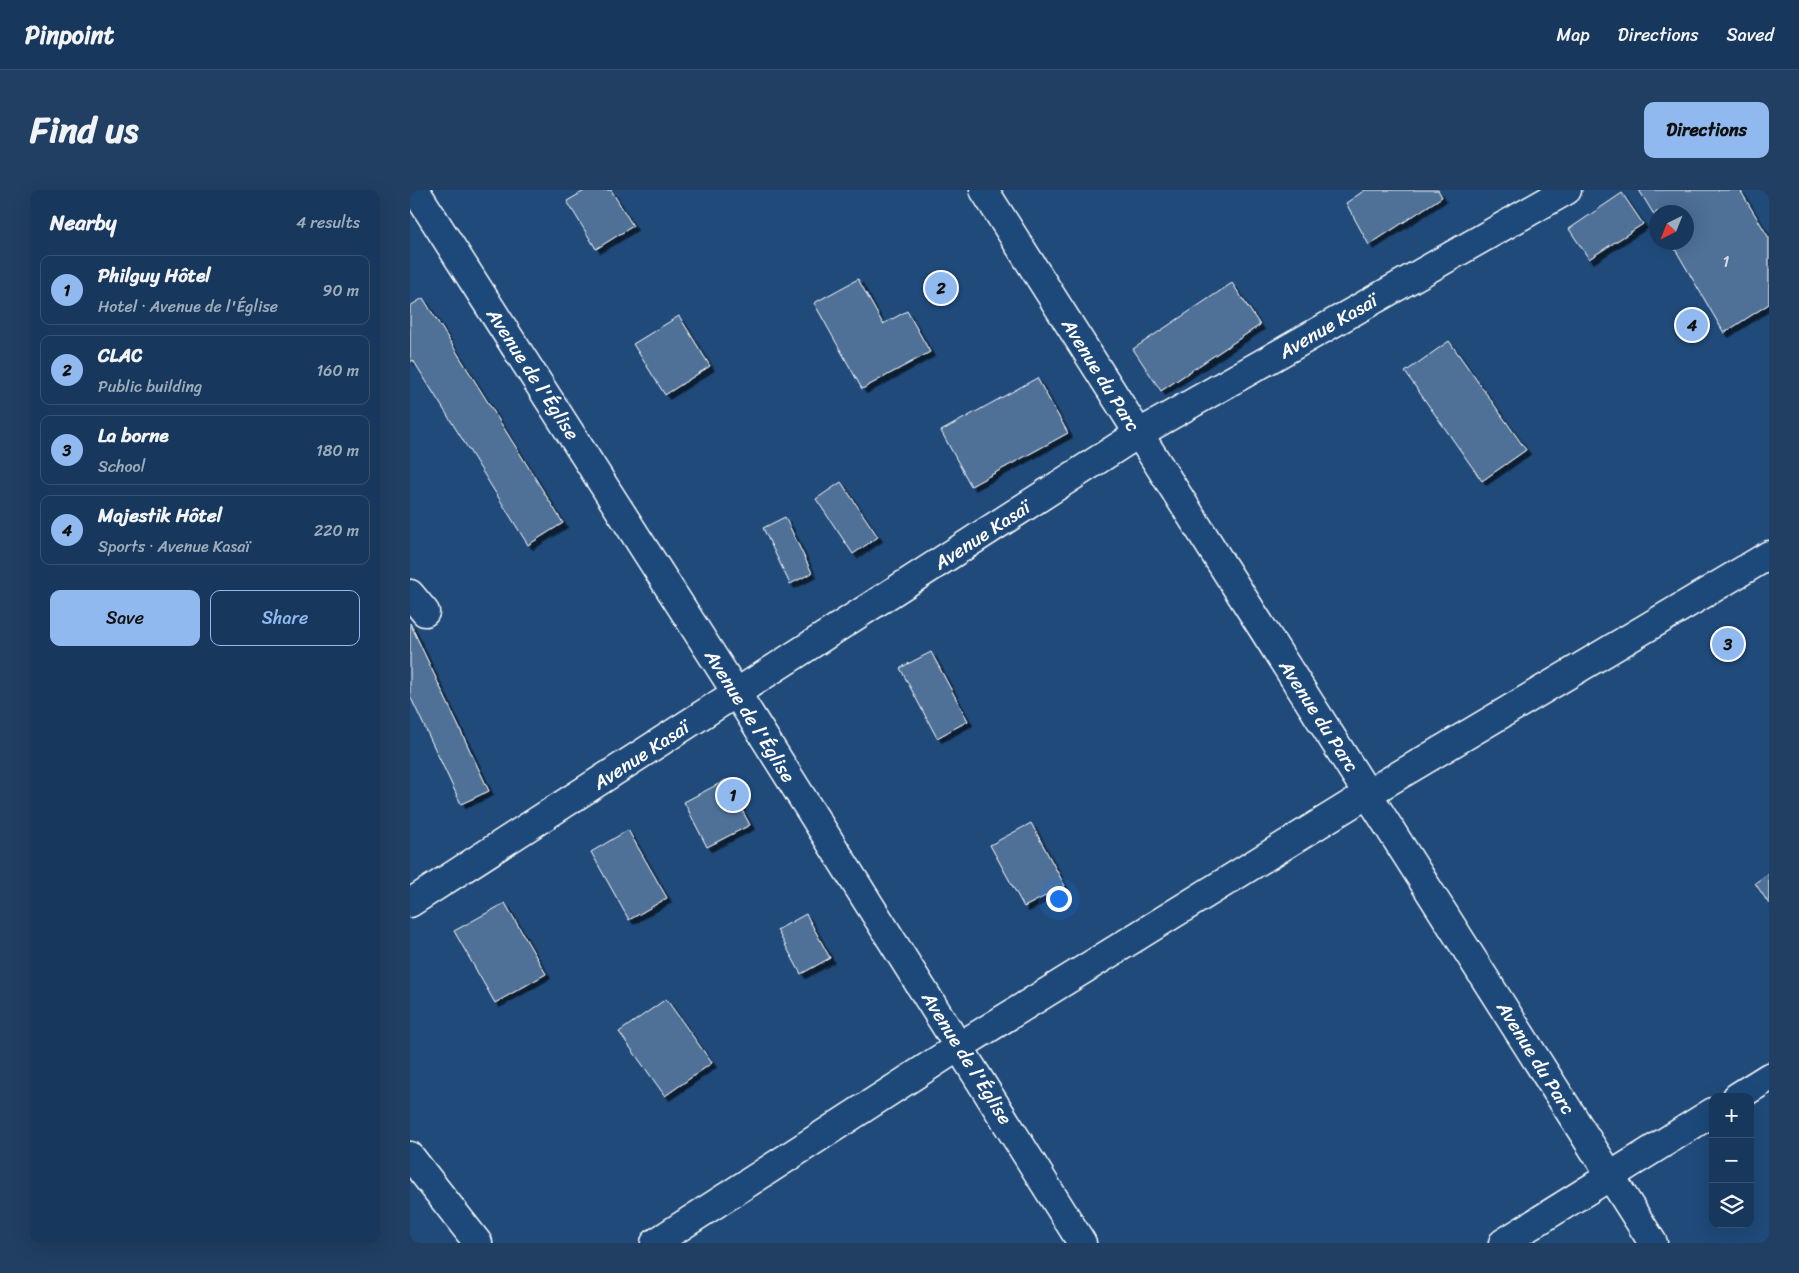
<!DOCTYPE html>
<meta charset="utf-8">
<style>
:root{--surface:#17385c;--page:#203f62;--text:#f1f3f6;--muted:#9eacbb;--line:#365272;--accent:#90b9f0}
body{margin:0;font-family:Sriracha,sans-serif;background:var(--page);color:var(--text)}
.controls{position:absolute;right:15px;bottom:15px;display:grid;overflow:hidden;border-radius:10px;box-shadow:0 5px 20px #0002}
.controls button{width:45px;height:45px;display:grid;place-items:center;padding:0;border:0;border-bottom:1px solid var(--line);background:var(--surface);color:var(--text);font:25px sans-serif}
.compass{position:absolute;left:1239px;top:15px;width:45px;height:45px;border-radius:50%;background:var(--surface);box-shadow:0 5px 20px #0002;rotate:223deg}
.you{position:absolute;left:648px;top:708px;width:18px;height:18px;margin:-12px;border:4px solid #fff;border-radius:50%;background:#1a73e8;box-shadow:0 0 0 8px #1a73e833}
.badge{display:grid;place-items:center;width:32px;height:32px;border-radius:50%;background:var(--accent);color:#111;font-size:16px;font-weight:700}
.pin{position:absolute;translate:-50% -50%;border:2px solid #fff;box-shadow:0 1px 5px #0006}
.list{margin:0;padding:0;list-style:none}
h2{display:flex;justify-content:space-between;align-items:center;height:65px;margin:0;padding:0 20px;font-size:21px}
h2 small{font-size:16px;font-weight:400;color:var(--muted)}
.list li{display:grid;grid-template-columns:32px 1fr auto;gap:15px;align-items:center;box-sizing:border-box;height:70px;margin:0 10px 10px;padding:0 10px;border:1px solid var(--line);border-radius:10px}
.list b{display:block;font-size:19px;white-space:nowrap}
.list p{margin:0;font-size:16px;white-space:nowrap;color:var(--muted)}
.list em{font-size:16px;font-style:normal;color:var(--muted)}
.actions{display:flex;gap:10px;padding:15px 20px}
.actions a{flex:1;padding:11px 0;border:1px solid var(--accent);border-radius:10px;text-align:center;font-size:18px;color:var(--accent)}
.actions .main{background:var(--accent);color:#111}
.icon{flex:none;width:28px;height:28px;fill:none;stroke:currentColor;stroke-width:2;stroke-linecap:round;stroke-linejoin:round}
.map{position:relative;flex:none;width:1359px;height:1053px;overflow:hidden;border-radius:10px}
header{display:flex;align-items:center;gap:30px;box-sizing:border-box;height:70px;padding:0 25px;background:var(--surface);border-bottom:1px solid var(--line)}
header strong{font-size:24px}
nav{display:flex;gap:28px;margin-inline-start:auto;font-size:18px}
.intro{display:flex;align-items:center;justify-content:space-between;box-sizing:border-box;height:120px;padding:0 30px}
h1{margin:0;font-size:35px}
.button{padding:12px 22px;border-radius:10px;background:var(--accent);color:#111;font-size:18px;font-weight:700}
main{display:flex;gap:30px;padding:0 30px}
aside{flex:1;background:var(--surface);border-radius:10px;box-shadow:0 5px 20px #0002}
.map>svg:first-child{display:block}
.building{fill:#507197;stroke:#fff;filter:url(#shadow)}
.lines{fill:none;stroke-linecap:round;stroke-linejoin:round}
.minor-casing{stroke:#fff;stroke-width:31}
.minor{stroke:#1f4a7a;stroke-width:28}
.labels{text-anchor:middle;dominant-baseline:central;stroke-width:4.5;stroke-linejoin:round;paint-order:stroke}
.number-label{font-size:16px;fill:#d3dce5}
.street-label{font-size:19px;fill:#fff;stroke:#1f4a7a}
</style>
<header>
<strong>Pinpoint</strong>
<nav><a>Map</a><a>Directions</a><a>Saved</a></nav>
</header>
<div class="intro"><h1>Find us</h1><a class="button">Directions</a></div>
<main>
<aside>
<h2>Nearby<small>4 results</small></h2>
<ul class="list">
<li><span class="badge">1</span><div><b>Philguy Hôtel</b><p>Hotel · Avenue de l'Église</p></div><em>90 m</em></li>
<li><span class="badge">2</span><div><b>CLAC</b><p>Public building</p></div><em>160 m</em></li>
<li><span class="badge">3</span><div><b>La borne</b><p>School</p></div><em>180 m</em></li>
<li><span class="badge">4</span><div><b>Majestik Hôtel</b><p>Sports · Avenue Kasaï</p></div><em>220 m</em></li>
</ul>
<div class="actions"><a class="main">Save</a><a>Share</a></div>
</aside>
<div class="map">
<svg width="1359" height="1053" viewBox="0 0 1359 1053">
<defs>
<filter id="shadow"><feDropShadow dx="4.5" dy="4.5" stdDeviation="0" flood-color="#0009"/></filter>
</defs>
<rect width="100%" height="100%" fill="#1f4a7a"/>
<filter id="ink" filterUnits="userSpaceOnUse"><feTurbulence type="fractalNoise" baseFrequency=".02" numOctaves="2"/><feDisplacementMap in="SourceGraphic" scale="10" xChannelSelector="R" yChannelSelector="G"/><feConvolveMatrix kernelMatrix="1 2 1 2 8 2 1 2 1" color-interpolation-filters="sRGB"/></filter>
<g filter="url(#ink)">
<!-- building -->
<g class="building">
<polygon points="176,0 201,0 223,36 186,59 157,11"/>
<polygon points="955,0 1028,0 1032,7 959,55 936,13"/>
<polygon points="1229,0 1330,0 1359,48 1359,114 1314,143 1261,52 1276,52 1276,22 1246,22 1246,28"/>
<polygon points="1212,3 1233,34 1179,69 1159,39"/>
<polygon points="448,89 473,134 497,121 520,162 452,199 404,113"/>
<polygon points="822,93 850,135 751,201 723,159"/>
<polygon points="13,108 153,333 118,355 3,170 0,172 0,116"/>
<polygon points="269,126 300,176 255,205 223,154"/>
<polygon points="1039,151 1116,260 1072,291 995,182"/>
<polygon points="627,188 658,243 561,296 531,241"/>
<polygon points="431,292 468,347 443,364 406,309"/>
<polygon points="375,327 402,383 380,394 353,338"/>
<polygon points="0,433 79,601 51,614 0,506"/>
<polygon points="521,462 558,531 527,548 490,478"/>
<polygon points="316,590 340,635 297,657 274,612"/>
<polygon points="621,633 655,696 614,717 580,655"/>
<polygon points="218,640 257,708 219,730 181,662"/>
<polygon points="1359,683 1359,714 1345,693"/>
<polygon points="95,713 136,784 85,813 44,741"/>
<polygon points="396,724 420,768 391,784 367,740"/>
<polygon points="256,809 302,873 255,906 209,842"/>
</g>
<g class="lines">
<defs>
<g id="minor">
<polyline points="5,0 327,504 672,1053"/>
<polyline points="574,0 1243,1053"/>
<polyline points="0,404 15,422"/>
<polyline points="0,713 728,244 1157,0"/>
<polyline points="1327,907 1359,887"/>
<polyline points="0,966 68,1053"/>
<polyline points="245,1053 550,856 959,603 1359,365"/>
<polyline points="1093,1053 1303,922"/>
</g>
</defs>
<!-- minor casing -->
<use href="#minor" class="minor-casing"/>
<!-- minor -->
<use href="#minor" class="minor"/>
</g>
</g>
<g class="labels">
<!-- number labels -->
<g class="number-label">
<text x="1316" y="71">1</text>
</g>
<!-- street labels -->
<g class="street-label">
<text transform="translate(918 136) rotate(-30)">Avenue Kasaï</text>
<text transform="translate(123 184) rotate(57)">Avenue de l'Église</text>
<text transform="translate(691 185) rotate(58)">Avenue du Parc</text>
<text transform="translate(572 345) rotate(-33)">Avenue Kasaï</text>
<text transform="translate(340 526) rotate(58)">Avenue de l'Église</text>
<text transform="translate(909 526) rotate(57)">Avenue du Parc</text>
<text transform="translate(231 565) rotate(-33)">Avenue Kasaï</text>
<text transform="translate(557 868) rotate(58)">Avenue de l'Église</text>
<text transform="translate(1126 868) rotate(58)">Avenue du Parc</text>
</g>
</g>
</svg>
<div class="controls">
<button>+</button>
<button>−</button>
<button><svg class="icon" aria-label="layers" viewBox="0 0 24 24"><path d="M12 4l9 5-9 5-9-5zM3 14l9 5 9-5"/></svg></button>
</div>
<svg class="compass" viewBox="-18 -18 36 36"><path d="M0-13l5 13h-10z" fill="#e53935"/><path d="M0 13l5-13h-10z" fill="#9eacbb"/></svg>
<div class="you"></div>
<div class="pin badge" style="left:323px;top:605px">1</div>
<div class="pin badge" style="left:531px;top:98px">2</div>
<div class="pin badge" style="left:1318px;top:454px">3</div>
<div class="pin badge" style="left:1282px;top:135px">4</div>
</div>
</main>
